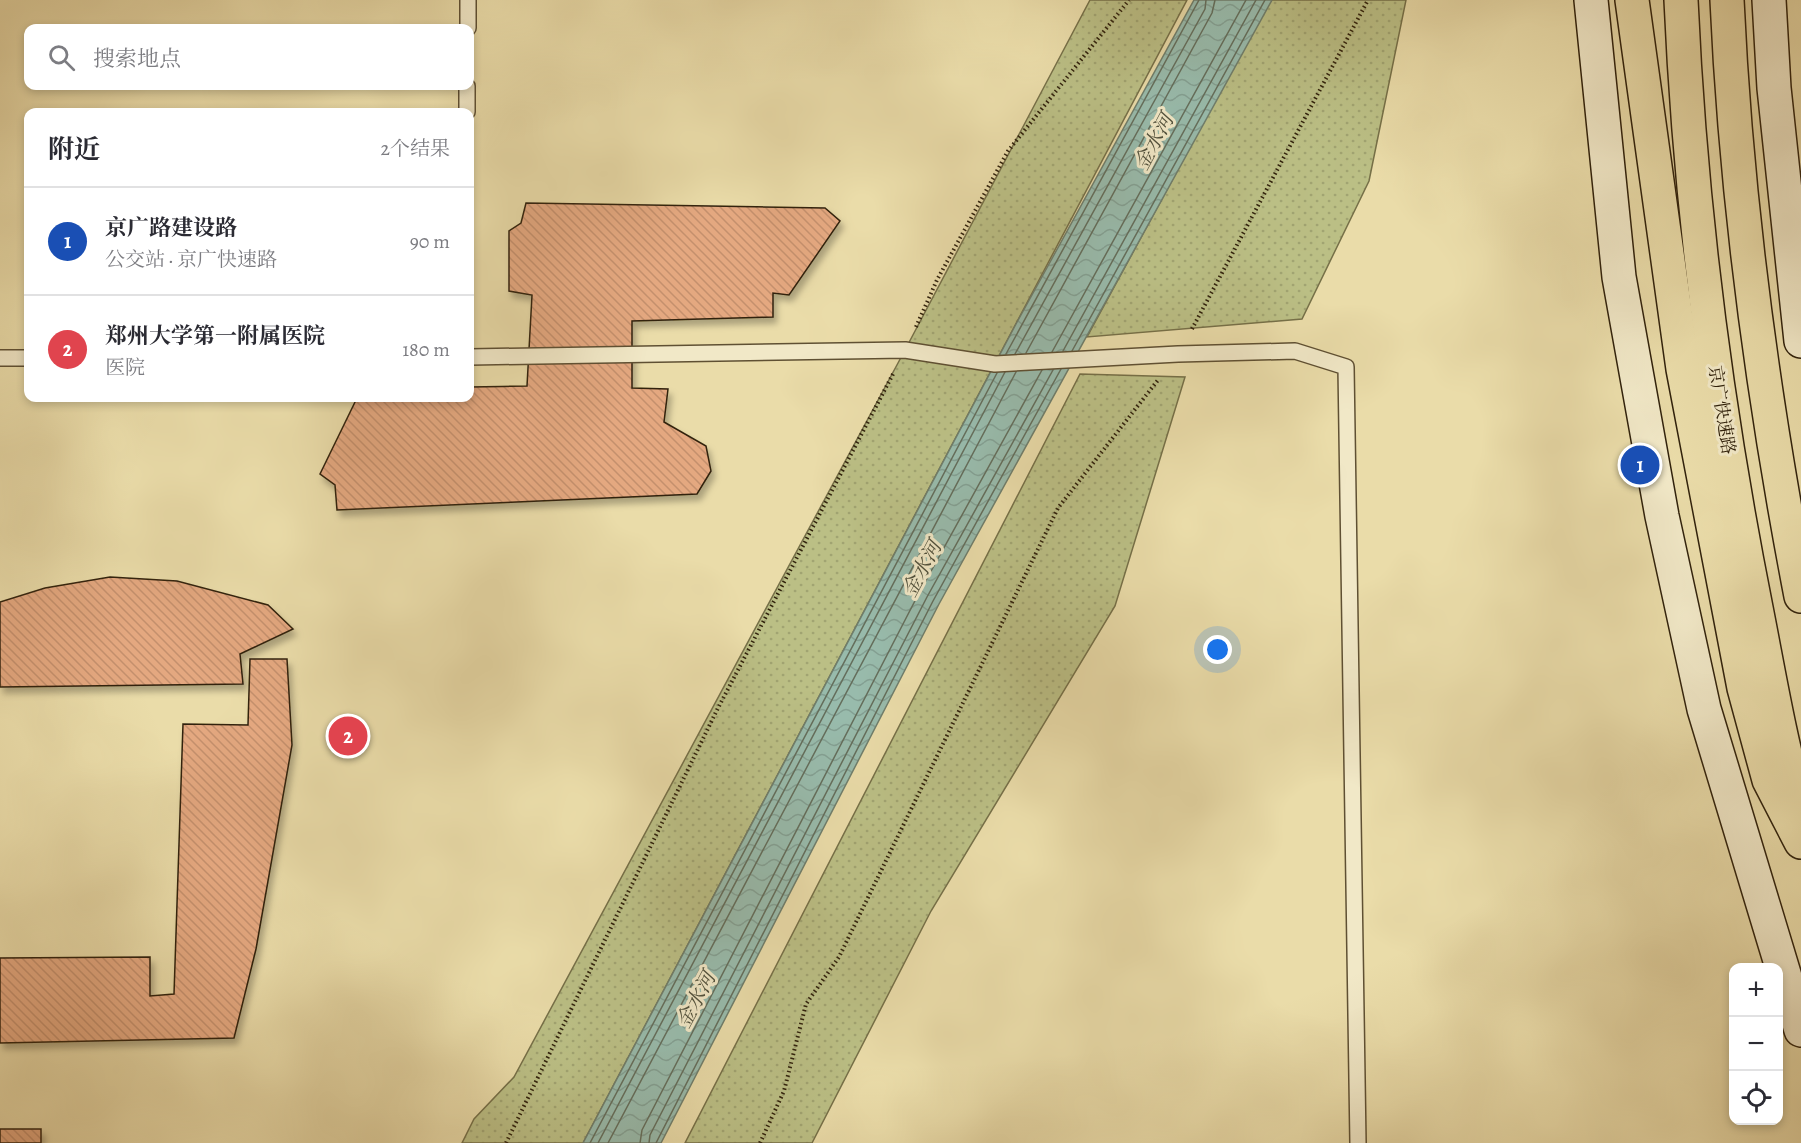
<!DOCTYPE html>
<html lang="zh">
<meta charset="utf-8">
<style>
:root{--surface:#fff;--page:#f7f7f7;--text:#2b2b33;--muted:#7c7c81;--line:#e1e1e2;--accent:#8f2418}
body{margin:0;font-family:Alegreya,"Noto Serif SC",serif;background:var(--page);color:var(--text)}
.controls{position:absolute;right:18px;bottom:18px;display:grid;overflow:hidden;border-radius:12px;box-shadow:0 3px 9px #0003}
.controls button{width:54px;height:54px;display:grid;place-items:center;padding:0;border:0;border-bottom:2px solid var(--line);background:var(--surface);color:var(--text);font:30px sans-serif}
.you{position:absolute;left:1218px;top:650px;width:21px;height:21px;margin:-15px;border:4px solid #fff;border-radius:50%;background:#1a73e8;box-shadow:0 0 0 9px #1a73e833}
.badge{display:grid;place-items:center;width:39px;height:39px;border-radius:50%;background:var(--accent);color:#fff;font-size:20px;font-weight:700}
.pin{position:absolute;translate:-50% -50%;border:3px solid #fff;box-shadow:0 2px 6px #0006}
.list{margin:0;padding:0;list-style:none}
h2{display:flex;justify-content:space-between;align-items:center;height:78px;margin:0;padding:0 24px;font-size:26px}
h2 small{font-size:20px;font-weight:400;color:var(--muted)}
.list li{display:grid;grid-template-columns:39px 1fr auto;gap:18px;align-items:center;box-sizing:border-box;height:108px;padding:0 24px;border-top:2px solid var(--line)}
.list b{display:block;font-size:22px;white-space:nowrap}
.list p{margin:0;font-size:20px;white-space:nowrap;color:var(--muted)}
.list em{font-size:20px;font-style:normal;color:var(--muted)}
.icon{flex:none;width:33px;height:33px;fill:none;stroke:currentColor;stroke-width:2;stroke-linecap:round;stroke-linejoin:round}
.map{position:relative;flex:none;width:1801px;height:1143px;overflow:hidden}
.search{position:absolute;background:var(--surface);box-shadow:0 3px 9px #0003;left:24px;top:24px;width:450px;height:66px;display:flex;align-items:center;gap:15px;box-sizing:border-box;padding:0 21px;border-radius:12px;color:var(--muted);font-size:22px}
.panel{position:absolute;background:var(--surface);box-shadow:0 3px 9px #0003;left:24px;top:108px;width:450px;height:294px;border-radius:12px}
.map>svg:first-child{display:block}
.grass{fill:url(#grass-dots);stroke:#767048;stroke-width:1.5}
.water{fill:url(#water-waves);stroke:#6f7e6c;stroke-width:1.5}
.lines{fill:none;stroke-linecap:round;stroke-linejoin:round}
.shore{stroke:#646e5c;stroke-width:1.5}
.building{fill:url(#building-back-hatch);stroke:#31220c;stroke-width:1.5;filter:url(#shadow)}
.lane-casing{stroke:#5f5033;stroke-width:18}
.secondary-casing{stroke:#31220c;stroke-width:36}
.highway-casing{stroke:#31220c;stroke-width:36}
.path{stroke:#31220c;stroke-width:4;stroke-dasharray:1.5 3;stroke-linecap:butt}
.lane{stroke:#f1e8c7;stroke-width:15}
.secondary{stroke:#f1e8c7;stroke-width:33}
.highway{stroke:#eadca9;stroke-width:33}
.labels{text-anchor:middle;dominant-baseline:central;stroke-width:6;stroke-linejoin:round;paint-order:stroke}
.street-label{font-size:18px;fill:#31220c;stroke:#f1e8c7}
.water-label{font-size:20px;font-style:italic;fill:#50503c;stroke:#f1e8c7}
</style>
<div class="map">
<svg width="1801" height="1143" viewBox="0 0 1801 1143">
<defs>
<pattern id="grass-dots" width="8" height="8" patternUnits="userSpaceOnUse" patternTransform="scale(1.5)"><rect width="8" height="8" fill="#bbbf85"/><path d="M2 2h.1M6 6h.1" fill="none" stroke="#a1a472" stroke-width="1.8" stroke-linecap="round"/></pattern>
<pattern id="water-waves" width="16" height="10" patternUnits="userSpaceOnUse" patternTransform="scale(1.5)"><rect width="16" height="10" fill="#98bbac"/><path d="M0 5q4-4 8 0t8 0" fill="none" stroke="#83a093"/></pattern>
<pattern id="building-back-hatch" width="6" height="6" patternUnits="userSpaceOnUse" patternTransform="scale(1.5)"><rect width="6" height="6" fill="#e4a880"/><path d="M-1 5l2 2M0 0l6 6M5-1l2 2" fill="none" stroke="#c4906d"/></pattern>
<filter id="shadow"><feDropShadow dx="3.5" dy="6" stdDeviation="3" flood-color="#0004"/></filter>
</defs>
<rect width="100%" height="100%" fill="#eadca9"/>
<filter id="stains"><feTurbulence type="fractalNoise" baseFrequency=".00333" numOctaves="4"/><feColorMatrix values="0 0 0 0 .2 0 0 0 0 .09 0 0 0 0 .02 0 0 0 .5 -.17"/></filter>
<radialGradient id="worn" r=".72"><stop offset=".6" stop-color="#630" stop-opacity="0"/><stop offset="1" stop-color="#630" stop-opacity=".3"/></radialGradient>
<!-- grass -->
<g class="grass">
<polygon points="1090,0 1187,0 583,1143 462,1143 474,1119 514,1077 905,350"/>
<polygon points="1270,0 1406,0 1369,181 1302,319 1087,337"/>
<polygon points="1080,374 1185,377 1115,606 931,911 812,1143 685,1143"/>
</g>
<!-- water -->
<polygon class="water" points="1194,0 1272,0 939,604 661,1143 583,1143 1016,324"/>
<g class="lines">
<!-- shore -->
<g class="shore">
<polyline points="1063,351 1256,0"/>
<polyline points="1072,351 1265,0"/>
<polyline points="1052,352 1246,0"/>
<polyline points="1026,353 1212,13 1215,0"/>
<polyline points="1006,354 1199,0"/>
<polyline points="1015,354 1205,9 1206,0"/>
<polyline points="590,1143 997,373"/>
<polyline points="598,1143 1005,372"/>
<polyline points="608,1143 1016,372"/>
<polyline points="640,1143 642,1130 919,593 1042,370"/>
<polyline points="649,1143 650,1135 927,597 1053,370"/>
<polyline points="656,1143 933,601 1061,369"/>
</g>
</g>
<!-- building -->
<g class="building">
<polygon points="526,203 825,208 840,221 789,295 773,293 773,317 632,321 632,388 668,389 664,422 706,446 711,471 697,494 337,510 335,485 320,474 357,398 470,398 470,387 527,386 532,295 509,291 509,231 521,223"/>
<polygon points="110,577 177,581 268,605 293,629 240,654 243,684 0,687 0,602 45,588"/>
<polygon points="250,659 287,659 292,745 256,949 234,1038 0,1043 0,958 150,957 150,996 174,994 183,724 248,725"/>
<rect x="0" y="1129" width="41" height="14"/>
</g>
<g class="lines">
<defs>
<g id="lane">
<polyline points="468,28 468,0"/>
<polyline points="467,112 467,86"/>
<polyline points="470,357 905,350 995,364 1178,354 1295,351 1346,367 1358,1143"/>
<polyline points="0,358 28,358"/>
</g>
<g id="secondary">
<polyline points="1591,0 1619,277 1662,516 1704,709 1801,1030"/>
<polyline points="1769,0 1774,88 1801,341"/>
</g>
<g id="highway">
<polyline points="1632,0 1683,369 1744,688 1769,780 1801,842"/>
<path d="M 1681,0 C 1690,204 1716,407 1756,608 C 1769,674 1780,742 1799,807"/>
<path d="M 1727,0 C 1736,200 1763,399 1801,596"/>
</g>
</defs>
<!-- lane casing -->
<use href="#lane" class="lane-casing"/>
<!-- secondary casing -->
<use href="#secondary" class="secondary-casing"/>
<!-- highway casing -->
<use href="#highway" class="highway-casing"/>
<!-- path -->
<g class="path">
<polyline points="916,327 937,280 1008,151 1129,0"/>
<polyline points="1192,329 1368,0"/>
<polyline points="506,1143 717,710 893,374"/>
<polyline points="760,1143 784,1091 806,1004 839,957 1058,508 1158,380"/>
</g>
<!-- lane -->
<use href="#lane" class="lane"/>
<!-- secondary -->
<use href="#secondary" class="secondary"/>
<!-- highway -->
<use href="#highway" class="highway"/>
</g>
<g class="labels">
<!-- street labels -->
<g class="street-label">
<text transform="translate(1722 410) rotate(81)">京广快速路</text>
</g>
<!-- water labels -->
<g class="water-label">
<text transform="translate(1154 142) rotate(-62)">金水河</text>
<text transform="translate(922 569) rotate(-62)">金水河</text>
<text transform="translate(696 1000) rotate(-62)">金水河</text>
</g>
</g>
<rect width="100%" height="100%" filter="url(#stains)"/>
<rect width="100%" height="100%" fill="url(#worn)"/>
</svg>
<div class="controls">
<button>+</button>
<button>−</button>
<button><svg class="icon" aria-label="locate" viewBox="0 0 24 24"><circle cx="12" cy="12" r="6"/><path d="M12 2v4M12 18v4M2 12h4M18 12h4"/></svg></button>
</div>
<div class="you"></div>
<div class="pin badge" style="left:1640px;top:465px;background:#1a4fb4">1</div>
<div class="pin badge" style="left:348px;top:736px;background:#e0444e">2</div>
<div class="search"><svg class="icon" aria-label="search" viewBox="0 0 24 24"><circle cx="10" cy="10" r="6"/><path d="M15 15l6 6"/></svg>搜索地点</div>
<section class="panel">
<h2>附近<small>2个结果</small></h2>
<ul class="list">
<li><span class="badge" style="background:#1a4fb4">1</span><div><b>京广路建设路</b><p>公交站 · 京广快速路</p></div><em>90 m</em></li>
<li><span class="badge" style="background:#e0444e">2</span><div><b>郑州大学第一附属医院</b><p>医院</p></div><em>180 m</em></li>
</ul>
</section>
</div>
